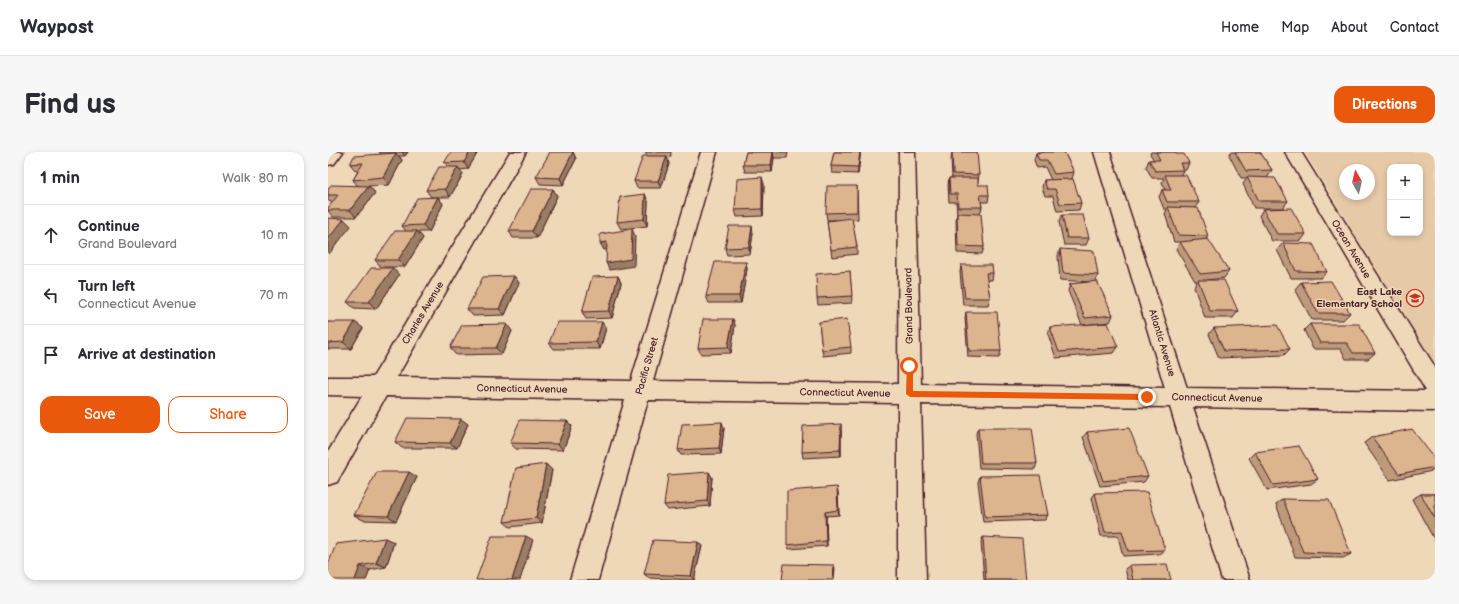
<!DOCTYPE html>
<meta charset="utf-8">
<style>
:root{--surface:#fff;--page:#f7f7f7;--text:#2b2b33;--muted:#7c7c81;--line:#e1e1e2;--accent:#ea580c}
body{margin:0;font-family:"Balsamiq Sans",sans-serif;background:var(--page);color:var(--text)}
.controls{position:absolute;right:12px;top:12px;display:grid;overflow:hidden;border-radius:8px;box-shadow:0 2px 6px #0003}
.controls button{width:36px;height:36px;display:grid;place-items:center;padding:0;border:0;border-bottom:1px solid var(--line);background:var(--surface);color:var(--text);font:20px sans-serif}
.compass{position:absolute;left:1011px;top:12px;width:36px;height:36px;border-radius:50%;background:var(--surface);box-shadow:0 2px 6px #0003;rotate:352deg}
.stop{position:absolute;width:12px;height:12px;margin:-9px;border:3px solid #ea580c;border-radius:50%;background:#fff}
.stop.end{background:#ea580c;border-color:#fff;box-shadow:0 1px 4px #0008}
.list{margin:0;padding:0;list-style:none}
h2{display:flex;justify-content:space-between;align-items:center;height:52px;margin:0;padding:0 16px;font-size:17px}
h2 small{font-size:13px;font-weight:400;color:var(--muted)}
.list li{display:grid;grid-template-columns:26px 1fr auto;gap:12px;align-items:center;box-sizing:border-box;height:60px;padding:0 16px;border-top:1px solid var(--line)}
.list b{display:block;font-size:15px;white-space:nowrap}
.list p{margin:0;font-size:13px;white-space:nowrap;color:var(--muted)}
.list em{font-size:13px;font-style:normal;color:var(--muted)}
.actions{display:flex;gap:8px;padding:12px 16px}
.actions a{flex:1;padding:9px 0;border:1px solid var(--accent);border-radius:12px;text-align:center;font-size:14px;color:var(--accent)}
.actions .main{background:var(--accent);color:#fff}
.icon{flex:none;width:22px;height:22px;fill:none;stroke:currentColor;stroke-width:2;stroke-linecap:round;stroke-linejoin:round}
.map{position:relative;flex:none;width:1107px;height:428px;overflow:hidden;border-radius:12px}
header{display:flex;align-items:center;gap:24px;box-sizing:border-box;height:56px;padding:0 20px;background:var(--surface);border-bottom:1px solid var(--line)}
header strong{font-size:19px}
nav{display:flex;gap:22px;margin-inline-start:auto;font-size:14px}
.intro{display:flex;align-items:center;justify-content:space-between;box-sizing:border-box;height:96px;padding:0 24px}
h1{margin:0;font-size:28px}
.button{padding:10px 18px;border-radius:12px;background:var(--accent);color:#fff;font-size:14px;font-weight:700}
main{display:flex;gap:24px;padding:0 24px}
aside{flex:1;background:var(--surface);border-radius:12px;box-shadow:0 2px 6px #0003}
.map>svg:first-child{display:block}
.built{fill:#e6caa8;fill-rule:evenodd}
.lines{fill:none;stroke-linecap:round;stroke-linejoin:round}
.street-casing{stroke:#4a1f2b;stroke-width:3}
.street{fill:#eed8b7;fill-rule:evenodd}
.wall{fill:#bd9b7a;stroke:#4a1f2b}
.shaded-wall{fill:#9a7e63;stroke:#4a1f2b}
.building{fill:#dcb48e;stroke:#4a1f2b}
.route{fill:#ea580c}
.labels{text-anchor:middle;dominant-baseline:central;stroke-width:3;stroke-linejoin:round;paint-order:stroke}
.street-label{font-size:10px;fill:#4a1f2b;stroke:#eed8b7}
.poi-label{font-size:10px;font-weight:bold;fill:#4a1f2b;stroke:#eed8b7;text-anchor:end}
</style>
<header>
<strong>Waypost</strong>
<nav><a>Home</a><a>Map</a><a>About</a><a>Contact</a></nav>
</header>
<div class="intro"><h1>Find us</h1><a class="button">Directions</a></div>
<main>
<aside>
<h2>1 min<small>Walk · 80 m</small></h2>
<ul class="list">
<li><svg class="icon" aria-label="ahead" viewBox="0 0 24 24"><path d="M12 20V5M6 11l6-6 6 6"/></svg><div><b>Continue</b><p>Grand Boulevard</p></div><em>10 m</em></li>
<li><svg class="icon" aria-label="left" viewBox="0 0 24 24"><path d="M17 20v-9H6M10 6l-5 5 5 5"/></svg><div><b>Turn left</b><p>Connecticut Avenue</p></div><em>70 m</em></li>
<li><svg class="icon" aria-label="arrive" viewBox="0 0 24 24"><path d="M6 21V4h12l-3 4 3 4H6"/></svg><div><b>Arrive at destination</b></div></li>
</ul>
<div class="actions"><a class="main">Save</a><a>Share</a></div>
</aside>
<div class="map">
<svg width="1107" height="428" viewBox="0 0 1107 428">
<rect width="100%" height="100%" fill="#eed8b7"/>
<filter id="ink" filterUnits="userSpaceOnUse"><feTurbulence type="fractalNoise" baseFrequency=".025" numOctaves="2"/><feDisplacementMap in="SourceGraphic" scale="8" xChannelSelector="R" yChannelSelector="G"/><feConvolveMatrix kernelMatrix="1 2 1 2 8 2 1 2 1" color-interpolation-filters="sRGB"/></filter>
<g filter="url(#ink)">
<!-- built -->
<path class="built" d="M 977,0 L 1107,0 L 1107,212 ZM 1062,15 L 1092,15 L 1092,81 L 1062,81 ZM 1017,18 L 1041,18 L 1041,42 L 1017,42 Z"/>
<g class="lines">
<defs>
<g id="street">
<polygon points="0,0 15,0 6,12 0,13"/>
<polygon points="182,0 198,0 69,225 303,229 373,0 389,0 325,229 570,232 571,0 587,0 593,232 837,236 766,0 782,0 859,236 1098,239 957,0 973,0 1107,215 1107,259 865,255 922,428 894,428 842,255 593,252 598,428 570,428 570,251 320,248 270,428 242,428 297,248 58,244 9,330 0,333 0,300 34,244 0,243 0,225 45,225"/>
</g>
</defs>
<!-- street casing -->
<use href="#street" class="street-casing"/>
<!-- street -->
<use href="#street" class="street"/>
</g>
<!-- wall -->
<g class="wall">
<polygon points="51,0 80,0 77,4 71,4 74,8 61,33 41,34 47,41 28,65 5,65 0,59 0,56 5,50 2,50 0,48 0,37 30,34 25,28 30,19 28,19 22,12 53,2"/>
<polygon points="150,0 140,17 132,18 135,22 122,45 103,45 98,38 120,15 116,11"/>
<polygon points="245,0 248,7 235,33 212,32 208,25"/>
<polygon points="317,0 343,0 343,4 339,5 341,12 333,36 309,36 306,29 319,4"/>
<polygon points="418,0 460,0 459,6 446,6 444,20 417,20 415,13"/>
<polygon points="506,0 532,0 532,5 530,22 504,21 503,14"/>
<polygon points="624,0 647,0 651,23 650,29 650,33 661,43 660,50 653,50 654,55 652,62 656,95 654,102 629,101 628,68 629,61 628,50 621,50 620,33 621,26 624,26 623,7"/>
<polygon points="709,0 736,0 746,20 744,27 753,51 751,58 729,59 725,44 717,44 714,35 716,28 723,28 717,15 709,16 706,8 708,1 710,1"/>
<polygon points="823,0 847,0 848,2 861,11 858,18 855,18 853,23 871,50 867,56 880,84 878,87 901,119 896,126 879,128 910,159 905,166 877,166 866,135 869,129 867,129 848,97 852,90 846,90 837,62 839,57 836,57 831,45 834,38 837,38 834,30 836,26 824,26 818,15 821,8 826,8 822,2"/>
<polygon points="903,0 932,0 944,18 939,26 960,49 955,56 926,56 915,32 919,26 913,26 901,3"/>
<polygon points="436,32 435,64 409,65 407,58"/>
<polygon points="529,34 530,67 524,68 529,95 529,102 504,105 499,69 508,68 499,68 498,61"/>
<polygon points="225,37 229,44 209,86 185,86 181,79"/>
<polygon points="110,45 115,52 101,80 90,80 95,86 77,115 53,115 47,108 78,79 74,74"/>
<polygon points="320,49 319,74 293,77 289,70"/>
<polygon points="935,57 978,82 973,89 944,89 931,64"/>
<polygon points="734,63 761,86 758,93 736,93 731,70"/>
<polygon points="425,81 422,102 399,103 397,96"/>
<polygon points="955,91 999,120 993,126 963,126 949,98"/>
<polygon points="732,97 770,123 768,129 785,163 782,170 754,173 740,139 742,132 761,130 732,128 730,104"/>
<polygon points="418,110 419,117 413,151 381,151 378,144"/>
<polygon points="633,113 665,121 664,128 659,128 662,146 660,153 635,153 632,120"/>
<polygon points="522,119 524,151 490,153 489,146"/>
<polygon points="71,123 48,157 26,156 19,150"/>
<polygon points="186,124 191,131 177,163 145,164 139,157"/>
<polygon points="290,124 293,131 284,166 258,167 254,160"/>
<polygon points="973,130 1022,161 1015,168 984,168 967,137"/>
<polygon points="638,160 673,199 671,206 640,205 637,166"/>
<polygon points="405,167 407,173 403,201 373,202 370,196"/>
<polygon points="0,170 35,176 23,197 0,197"/>
<polygon points="491,170 523,195 523,201 495,204"/>
<polygon points="982,172 1047,201 1040,207 1018,207 1013,197 985,197 976,178"/>
<polygon points="722,175 790,195 786,201 728,206 720,182"/>
<polygon points="278,176 272,197 226,197 221,191"/>
<polygon points="886,176 962,197 956,203 891,206 881,182"/>
<polygon points="184,179 174,202 128,203 122,196"/>
<polygon points="140,272 129,296 74,296 67,290"/>
<polygon points="244,274 235,298 188,297 182,291"/>
<polygon points="396,276 393,302 353,303 350,298"/>
<polygon points="650,276 709,311 707,317 651,316 648,281"/>
<polygon points="513,278 513,304 475,306 474,300"/>
<polygon points="759,280 820,324 816,330 772,334 755,285"/>
<polygon points="1044,285 1107,307 1107,317 1104,319 1062,328 1036,291"/>
<polygon points="927,300 990,327 983,332 939,338 921,306"/>
<polygon points="224,318 214,371 182,375 176,370"/>
<polygon points="652,324 720,363 717,368 655,370 650,330"/>
<polygon points="89,325 68,369 35,368 26,363"/>
<polygon points="384,325 382,354 340,358 336,353"/>
<polygon points="510,340 511,363 498,364 499,394 461,397 459,393"/>
<polygon points="767,341 837,398 832,402 795,404 790,384 773,384 764,346"/>
<polygon points="1093,342 1107,342 1107,389 1084,347"/>
<polygon points="955,347 1023,402 1015,406 967,405 948,352"/>
<polygon points="655,385 698,428 656,428 653,390"/>
<polygon points="66,390 58,415 42,418 38,428 8,392"/>
<polygon points="374,394 366,428 321,426 316,422"/>
<polygon points="802,413 843,428 800,428 797,417"/>
</g>
<!-- shaded-wall -->
<g class="shaded-wall">
<polygon points="74,0 80,0 77,4"/>
<polygon points="142,0 150,0 140,17 136,10"/>
<polygon points="245,0 248,7 235,33 232,26"/>
<polygon points="445,0 446,6 444,20 443,13"/>
<polygon points="532,0 532,5 530,22 530,15"/>
<polygon points="68,1 74,8 61,33 55,25"/>
<polygon points="339,4 341,12 333,36 330,29"/>
<polygon points="130,15 135,22 122,45 117,37"/>
<polygon points="434,25 436,32 435,64 434,57"/>
<polygon points="41,34 47,41 28,65 22,58"/>
<polygon points="225,37 229,44 209,86 204,79"/>
<polygon points="317,42 320,49 319,74 316,67"/>
<polygon points="110,45 115,52 101,80 95,73"/>
<polygon points="16,67 23,74 1,102 0,101 0,87"/>
<polygon points="424,74 425,81 422,102 421,95"/>
<polygon points="304,77 307,84 306,114 282,118 278,111"/>
<polygon points="89,79 95,86 77,115 70,108"/>
<polygon points="279,90 283,97 276,98 272,91"/>
<polygon points="418,110 419,117 413,151 411,144"/>
<polygon points="65,116 71,123 48,157 41,150"/>
<polygon points="186,124 191,131 177,163 171,157"/>
<polygon points="290,124 293,131 284,166 281,159"/>
<polygon points="405,167 407,173 403,201 400,195"/>
<polygon points="27,170 35,176 23,197 15,190"/>
<polygon points="274,170 278,176 272,197 268,190"/>
<polygon points="179,172 184,179 174,202 168,196"/>
<polygon points="133,267 140,272 129,296 122,291"/>
<polygon points="239,269 244,274 235,298 230,292"/>
<polygon points="394,270 396,276 393,302 391,296"/>
<polygon points="513,272 513,304 512,298"/>
<polygon points="218,312 224,318 214,371 208,366"/>
<polygon points="81,320 89,325 68,369 60,364"/>
<polygon points="381,320 384,325 382,354 379,349"/>
<polygon points="509,335 510,340 511,363 510,358"/>
<polygon points="497,360 498,364 499,394 498,389"/>
<polygon points="198,384 205,388 192,428 184,428"/>
<polygon points="57,386 66,390 58,415 48,411"/>
<polygon points="370,390 374,394 366,428 363,424"/>
<polygon points="506,413 507,417 506,428 505,428"/>
<polygon points="32,414 42,418 38,428 27,428"/>
</g>
<!-- building -->
<g class="building">
<polygon points="123,0 142,0 136,10 116,11"/>
<polygon points="222,0 245,0 232,26 208,25"/>
<polygon points="418,0 445,0 443,13 415,13"/>
<polygon points="506,0 532,0 530,15 503,14"/>
<polygon points="624,0 649,0 651,23 625,22"/>
<polygon points="717,0 736,0 746,20 726,22 719,8 711,8 708,1"/>
<polygon points="828,0 847,0 848,2 856,2 861,11 852,11 855,18 827,19 821,8 832,8"/>
<polygon points="907,0 932,0 944,18 918,19"/>
<polygon points="68,1 55,25 25,28 35,11 22,12 26,4"/>
<polygon points="315,4 339,4 330,29 306,29"/>
<polygon points="111,15 130,15 117,37 98,38"/>
<polygon points="837,23 858,23 871,50 839,50 834,38 843,38"/>
<polygon points="434,25 434,57 407,58 409,27"/>
<polygon points="919,25 947,26 960,49 931,49"/>
<polygon points="621,26 650,26 650,33 660,33 661,43 652,43 654,55 630,55 629,42 622,42"/>
<polygon points="745,27 753,51 732,52 727,37 719,37 716,28"/>
<polygon points="3,33 41,34 22,58 0,58 0,56 10,43 0,43 0,37"/>
<polygon points="499,34 529,34 529,60 498,61"/>
<polygon points="203,37 225,37 204,79 181,79"/>
<polygon points="317,42 316,67 289,70 292,45"/>
<polygon points="110,45 95,73 74,74 89,46"/>
<polygon points="840,55 870,56 880,84 850,83"/>
<polygon points="963,56 978,82 949,82 935,57"/>
<polygon points="629,61 653,62 656,95 630,94"/>
<polygon points="734,63 755,63 761,86 739,86"/>
<polygon points="0,66 16,67 0,87"/>
<polygon points="524,66 529,95 503,98 499,69"/>
<polygon points="401,74 424,74 421,95 397,96"/>
<polygon points="304,77 303,107 278,111 279,90 272,91 272,82"/>
<polygon points="67,79 89,79 70,108 47,108"/>
<polygon points="880,87 901,119 872,122 852,90"/>
<polygon points="955,91 985,92 999,120 968,119"/>
<polygon points="732,97 766,99 770,123 735,121"/>
<polygon points="387,110 418,110 411,144 378,144"/>
<polygon points="633,113 664,113 665,121 658,121 662,146 637,146"/>
<polygon points="43,116 65,116 41,150 19,150"/>
<polygon points="522,119 524,144 489,146 488,122"/>
<polygon points="186,124 171,157 139,157 155,125"/>
<polygon points="290,124 281,159 254,160 264,125"/>
<polygon points="870,128 896,128 910,159 882,159"/>
<polygon points="769,129 785,163 757,166 742,132"/>
<polygon points="1003,129 1022,161 990,161 973,130"/>
<polygon points="638,160 669,160 673,199 641,199"/>
<polygon points="375,167 405,167 400,195 370,196"/>
<polygon points="519,167 523,195 494,198 491,170"/>
<polygon points="0,170 27,170 15,190 0,191"/>
<polygon points="229,170 274,170 268,190 221,191"/>
<polygon points="780,171 790,195 731,200 722,175"/>
<polygon points="179,172 168,196 122,196 134,173"/>
<polygon points="982,172 1031,172 1047,201 1025,201 1019,191 992,191"/>
<polygon points="949,173 962,197 896,199 886,176"/>
<polygon points="79,266 133,267 122,291 67,290"/>
<polygon points="192,268 239,269 230,292 182,291"/>
<polygon points="394,270 391,296 350,298 354,272"/>
<polygon points="513,272 512,298 474,300 475,274"/>
<polygon points="650,276 704,276 709,311 653,311"/>
<polygon points="801,276 820,324 775,329 759,280"/>
<polygon points="1084,277 1107,307 1107,315 1071,322 1044,285"/>
<polygon points="971,294 990,327 945,333 927,300"/>
<polygon points="218,312 208,366 176,370 188,316"/>
<polygon points="49,320 81,320 60,364 26,363"/>
<polygon points="381,320 379,349 336,353 340,323"/>
<polygon points="712,323 720,363 657,365 652,324"/>
<polygon points="509,335 510,358 497,360 498,389 459,393 459,339"/>
<polygon points="819,340 837,398 800,399 794,379 777,380 767,341"/>
<polygon points="1093,342 1107,342 1107,367"/>
<polygon points="955,347 1001,348 1023,402 975,400"/>
<polygon points="164,384 198,384 184,428 148,428"/>
<polygon points="655,385 694,387 698,428 658,428"/>
<polygon points="57,386 48,411 32,414 27,428 0,428 0,413 8,392"/>
<polygon points="325,388 370,390 363,424 316,422"/>
<polygon points="456,412 506,413 505,428 454,428"/>
<polygon points="839,412 843,428 805,428 802,413"/>
</g>
</g>
<!-- route -->
<polygon class="route" points="579,212 584,212 585,214 585,239 819,242 823,245 819,248 582,245 578,242"/>
<!-- icons -->
<defs>
<symbol id="school-ring" viewBox="-11 -11 22 22"><circle r="9.5" fill="#eed8b7" stroke="#c8321e" stroke-width="1.5"/><path d="M0-5L7-2L0 1L-7-2ZM-4 1L0 2.5L4 1V4Q0 6-4 4Z" fill="#c8321e"/></symbol>
</defs>
<g fill-rule="evenodd">
<use href="#school-ring" x="1077" y="136" width="20" height="20"/>
</g>
<g class="labels">
<!-- street labels -->
<g class="street-label">
<text transform="translate(1023 97) rotate(59)">Ocean Avenue</text>
<text transform="translate(581 154) rotate(-91)">Grand Boulevard</text>
<text transform="translate(95 161) rotate(-59)">Charles Avenue</text>
<text transform="translate(834 191) rotate(73)">Atlantic Avenue</text>
<text transform="translate(319 214) rotate(-74)">Pacific Street</text>
<text transform="translate(194 237) rotate(1)">Connecticut Avenue</text>
<text transform="translate(517 241) rotate(1)">Connecticut Avenue</text>
<text transform="translate(889 246) rotate(1)">Connecticut Avenue</text>
</g>
<!-- poi labels -->
<g class="poi-label">
<text x="1074" y="140">East Lake<tspan x="1074" dy="12">Elementary School</tspan></text>
</g>
</g>
</svg>
<div class="controls">
<button>+</button>
<button>−</button>
</div>
<svg class="compass" viewBox="-18 -18 36 36"><path d="M0-13l5 13h-10z" fill="#e53935"/><path d="M0 13l5-13h-10z" fill="#7c7c81"/></svg>
<div class="stop" style="left:581px;top:214px"></div>
<div class="stop end" style="left:819px;top:245px"></div>
</div>
</main>
